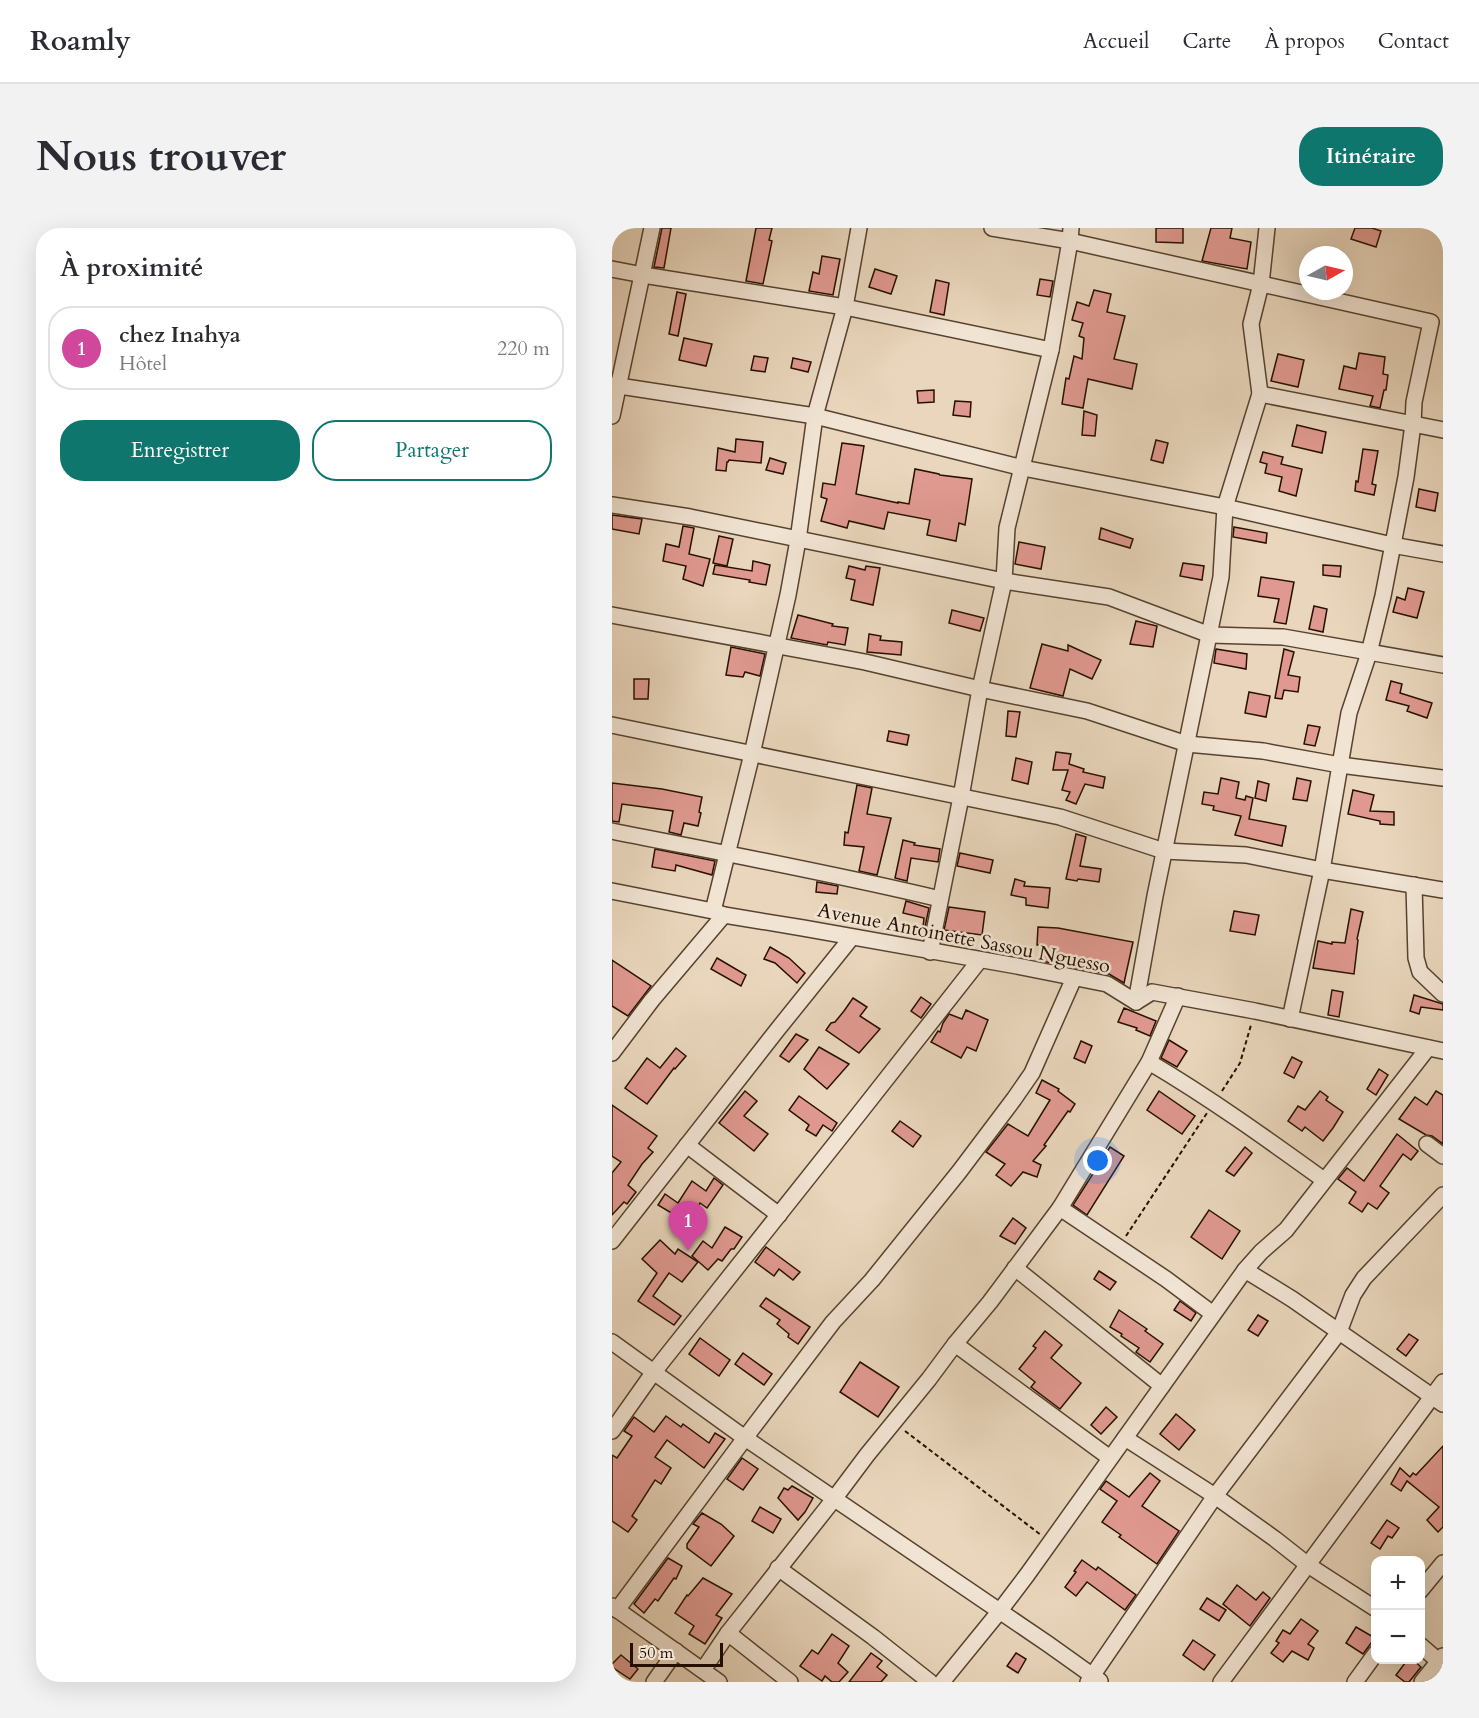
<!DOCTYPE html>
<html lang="fr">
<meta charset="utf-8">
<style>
:root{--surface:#fff;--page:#f2f2f3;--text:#2b2b33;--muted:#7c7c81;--line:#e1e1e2;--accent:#0f766e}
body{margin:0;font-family:Cardo,serif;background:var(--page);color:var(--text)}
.controls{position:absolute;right:18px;bottom:18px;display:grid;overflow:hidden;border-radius:12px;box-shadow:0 6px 24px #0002}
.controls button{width:54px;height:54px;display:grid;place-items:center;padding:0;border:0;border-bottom:2px solid var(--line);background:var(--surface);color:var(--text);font:30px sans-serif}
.compass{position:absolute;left:687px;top:18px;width:54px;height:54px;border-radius:50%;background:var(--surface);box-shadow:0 6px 24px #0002;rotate:82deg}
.scale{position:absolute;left:18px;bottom:15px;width:93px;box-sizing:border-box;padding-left:6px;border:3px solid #261000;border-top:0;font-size:16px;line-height:21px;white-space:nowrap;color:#261000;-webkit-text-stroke:4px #f1e4d3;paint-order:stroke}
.you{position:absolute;left:486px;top:933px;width:21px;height:21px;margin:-15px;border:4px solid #fff;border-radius:50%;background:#1a73e8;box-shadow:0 0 0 9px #1a73e833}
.badge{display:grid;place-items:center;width:39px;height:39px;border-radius:50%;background:var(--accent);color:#fff;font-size:20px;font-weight:700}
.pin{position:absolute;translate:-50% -50px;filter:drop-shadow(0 2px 3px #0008)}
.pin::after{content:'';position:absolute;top:32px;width:21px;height:18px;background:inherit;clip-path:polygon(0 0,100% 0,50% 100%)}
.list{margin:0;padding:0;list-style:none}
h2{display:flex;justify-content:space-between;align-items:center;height:78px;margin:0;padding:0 24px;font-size:26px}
h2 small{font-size:20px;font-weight:400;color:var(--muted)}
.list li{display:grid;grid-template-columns:39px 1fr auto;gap:18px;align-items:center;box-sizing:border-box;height:84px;margin:0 12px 12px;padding:0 12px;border:2px solid var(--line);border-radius:24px}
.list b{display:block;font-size:22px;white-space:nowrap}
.list p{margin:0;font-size:20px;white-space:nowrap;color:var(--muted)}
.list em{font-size:20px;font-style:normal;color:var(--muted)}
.actions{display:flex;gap:12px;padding:18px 24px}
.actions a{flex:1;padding:14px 0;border:2px solid var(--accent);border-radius:24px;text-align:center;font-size:21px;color:var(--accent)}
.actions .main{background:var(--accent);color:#fff}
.map{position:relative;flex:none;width:831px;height:1454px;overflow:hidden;border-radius:24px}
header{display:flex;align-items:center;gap:36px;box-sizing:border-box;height:84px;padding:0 30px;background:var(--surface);border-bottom:2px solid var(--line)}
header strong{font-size:28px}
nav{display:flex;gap:33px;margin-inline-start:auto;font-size:21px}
.intro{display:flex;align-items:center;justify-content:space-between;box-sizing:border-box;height:144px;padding:0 36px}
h1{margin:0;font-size:42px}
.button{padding:15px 27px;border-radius:24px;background:var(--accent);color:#fff;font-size:21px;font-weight:700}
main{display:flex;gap:36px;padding:0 36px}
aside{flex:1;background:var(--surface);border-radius:24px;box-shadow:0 6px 24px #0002}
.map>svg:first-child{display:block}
.building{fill:#e09990;stroke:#261000;stroke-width:1.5}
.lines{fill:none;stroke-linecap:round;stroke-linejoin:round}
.minor-casing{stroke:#57422f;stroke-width:18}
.path{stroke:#261000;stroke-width:2;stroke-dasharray:4.5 3;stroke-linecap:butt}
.minor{stroke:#f1e4d3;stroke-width:15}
.labels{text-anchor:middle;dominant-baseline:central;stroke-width:5;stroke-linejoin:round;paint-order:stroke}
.street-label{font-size:20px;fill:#261000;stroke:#f1e4d3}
</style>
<header>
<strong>Roamly</strong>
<nav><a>Accueil</a><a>Carte</a><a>À propos</a><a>Contact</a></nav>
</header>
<div class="intro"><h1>Nous trouver</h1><a class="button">Itinéraire</a></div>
<main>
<aside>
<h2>À proximité<small></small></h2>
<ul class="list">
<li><span class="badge" style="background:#d1479c">1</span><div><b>chez Inahya</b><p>Hôtel</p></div><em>220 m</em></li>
</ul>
<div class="actions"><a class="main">Enregistrer</a><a>Partager</a></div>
</aside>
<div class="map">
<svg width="831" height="1454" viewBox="0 0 831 1454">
<rect width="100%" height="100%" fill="#e9d6bc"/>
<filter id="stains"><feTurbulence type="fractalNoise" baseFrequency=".00333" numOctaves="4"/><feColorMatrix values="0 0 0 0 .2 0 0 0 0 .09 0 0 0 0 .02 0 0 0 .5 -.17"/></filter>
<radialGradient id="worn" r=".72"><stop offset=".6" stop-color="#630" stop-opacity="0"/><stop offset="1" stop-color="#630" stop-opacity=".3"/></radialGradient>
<!-- building -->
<g class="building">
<polygon points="50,0 59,0 52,40 42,39"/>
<polygon points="144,0 160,0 157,12 160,13 151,56 134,53"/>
<polygon points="544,0 571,0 571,15 544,14"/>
<polygon points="599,0 620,0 618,10 639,14 635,41 590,33"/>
<polygon points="743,0 760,0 769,3 764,19 739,11"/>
<polygon points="210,28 228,31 221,67 197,63 201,44 207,46"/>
<polygon points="263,41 285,48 279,66 257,59"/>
<polygon points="428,51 441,53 438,69 425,67"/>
<polygon points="324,52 337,55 332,87 318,84"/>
<polygon points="482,62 499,66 495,84 513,88 502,131 525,136 520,161 476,151 471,180 450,176 454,150 457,151 462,128 470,131 472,110 467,108 471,95 460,92 465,74 477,78"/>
<polygon points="65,64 74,66 66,108 57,106"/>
<polygon points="72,110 100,116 94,138 67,132"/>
<polygon points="747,125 773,129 771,146 776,147 774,162 772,162 768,180 758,178 761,168 727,161 732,138 744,141"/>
<polygon points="666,126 692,132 686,159 659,153"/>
<polygon points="142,128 156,130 153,144 139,142"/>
<polygon points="181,130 199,134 196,144 179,140"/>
<polygon points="322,162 322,174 306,175 305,163"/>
<polygon points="343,173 359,174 358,189 341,187"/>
<polygon points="472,183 485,187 483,208 470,207"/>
<polygon points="685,197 714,204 710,225 680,218"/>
<polygon points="124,211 151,214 149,235 117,232 116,234 115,234 114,243 104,242 106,220 123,224"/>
<polygon points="544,212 556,215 551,235 539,232"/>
<polygon points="230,215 252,218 244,266 286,275 286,274 297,276 303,241 327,246 328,247 360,251 353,297 347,295 344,313 315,307 318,292 276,284 272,301 237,293 235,300 209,293 215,271 209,269 211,255 223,257"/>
<polygon points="751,221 766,223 760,256 764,257 762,267 743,263 744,253 746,254"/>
<polygon points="651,224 671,229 669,236 690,241 684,268 667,263 670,249 653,245 655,236 648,234"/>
<polygon points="158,230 174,235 171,246 154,242"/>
<polygon points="807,261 826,265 823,283 804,279"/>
<polygon points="0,287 30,291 27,306 0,301"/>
<polygon points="71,298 82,300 77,326 98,331 91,358 71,351 74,338 51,333 54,316 67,319"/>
<polygon points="622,299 655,305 654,315 621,309"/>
<polygon points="489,300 521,311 518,320 487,311"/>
<polygon points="107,308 121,311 115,338 101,335"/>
<polygon points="407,314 433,319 429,341 403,336"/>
<polygon points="141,333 158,337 154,357 137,354 138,352 101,346 103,337 140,343"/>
<polygon points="571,335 592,338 590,352 568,348"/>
<polygon points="711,337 729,338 728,349 711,347"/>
<polygon points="237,338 253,342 254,338 268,340 261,377 239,372 243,352 234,350"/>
<polygon points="649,349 682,354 674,396 662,394 667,371 646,368"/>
<polygon points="796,360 812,364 805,390 781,384 785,369 793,372"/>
<polygon points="702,378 715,381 711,404 697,401"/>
<polygon points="340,382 372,390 368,403 337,395"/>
<polygon points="186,387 221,396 220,398 236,400 233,417 216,414 215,417 179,410"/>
<polygon points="524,393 545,398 541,419 518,416"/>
<polygon points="257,406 269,408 268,412 290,414 289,427 255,424"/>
<polygon points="430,416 456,423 456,417 489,432 480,451 458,441 451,468 418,460"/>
<polygon points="119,419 153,426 148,448 133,444 131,449 114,447"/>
<polygon points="604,421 635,426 634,441 602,435"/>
<polygon points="672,421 682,424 676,447 688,449 686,464 672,462 670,471 663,470"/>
<polygon points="22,451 37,451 36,471 22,471"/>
<polygon points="779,453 790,456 788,465 820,475 815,490 795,483 797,478 774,472"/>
<polygon points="637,464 658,468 654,489 633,485"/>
<polygon points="396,483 408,484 404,509 394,508"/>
<polygon points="696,497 708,499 703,518 692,516"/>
<polygon points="277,503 297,507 295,517 275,513"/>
<polygon points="444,524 459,526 457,536 472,541 471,544 493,549 491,560 473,556 464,576 454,572 458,564 450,562 456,542 441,542"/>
<polygon points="404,530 420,534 416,556 400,552"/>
<polygon points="609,550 627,554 624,570 633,572 634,568 641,570 637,591 674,598 670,618 623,607 629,588 601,582 602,578 590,576 592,564 606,566"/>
<polygon points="685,550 699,553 695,573 681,571"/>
<polygon points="646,553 657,556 654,573 643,570"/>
<polygon points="0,555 50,561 90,569 87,584 89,585 86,598 72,595 69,607 57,604 61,583 10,576 7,594 0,593"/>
<polygon points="245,557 260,560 255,586 279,590 265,647 247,643 252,619 232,617 233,604 236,605"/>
<polygon points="741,562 762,567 758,583 782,584 782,597 768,596 768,593 736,586"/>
<polygon points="464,606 474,609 468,638 489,641 487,654 466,651 465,653 454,651"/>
<polygon points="291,612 303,615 302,617 328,621 326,634 299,630 295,653 283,650"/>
<polygon points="43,621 103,633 100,647 64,637 63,643 40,639"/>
<polygon points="348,625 381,632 378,645 345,638"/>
<polygon points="403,651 413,654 412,658 438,660 436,680 414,677 414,670 399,667"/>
<polygon points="205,654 226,658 225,666 204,664"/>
<polygon points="294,673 317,680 313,699 311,699 312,690 291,685"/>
<polygon points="337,679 373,684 370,707 332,702"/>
<polygon points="739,681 751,684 745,711 746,712 742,746 701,740 706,713 720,716 720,714 733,715"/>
<polygon points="622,683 647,687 643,707 618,703"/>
<polygon points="426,699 446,700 521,714 512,755 497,746 429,733 429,717 425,717"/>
<polygon points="158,719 177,730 193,745 185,755 163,735 152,731"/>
<polygon points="105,730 134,747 129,758 99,741"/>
<polygon points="0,732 39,758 16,788 0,778"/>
<polygon points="720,762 731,764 727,789 716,787"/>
<polygon points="802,767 831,776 831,782 809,779 807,786 798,783"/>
<polygon points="309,769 319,776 309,790 299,783"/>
<polygon points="241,770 255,779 248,788 268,801 247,825 214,802 219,795 223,794 232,783"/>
<polygon points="512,780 544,793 538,808 524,802 525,800 506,794"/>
<polygon points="354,782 376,792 364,823 355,819 349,830 319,814 326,803 328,804 331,795 337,786 350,791"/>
<polygon points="184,806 196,812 177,834 168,828"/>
<polygon points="557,812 575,823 565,839 549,830"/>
<polygon points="469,813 480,818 473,835 462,830"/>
<polygon points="207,819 237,836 215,861 192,841"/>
<polygon points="64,820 74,828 63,841 62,840 35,876 13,860 35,830 48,840"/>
<polygon points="680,829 690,834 682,850 672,845"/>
<polygon points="767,841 776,847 764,867 755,861"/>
<polygon points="430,852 447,861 446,863 463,876 458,884 456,883 432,917 434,918 421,933 429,937 425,949 411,944 399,958 384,947 393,936 374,924 396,896 416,908 438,872 424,865"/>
<polygon points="133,863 145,873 132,888 156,906 142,923 107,895"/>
<polygon points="547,863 583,888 570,906 535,882"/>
<polygon points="708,863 716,869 714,872 731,884 721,900 711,913 693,899 690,903 676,893 686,878 693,882"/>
<polygon points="824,863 831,867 831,916 820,908 814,907 787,891 803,869 815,877"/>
<polygon points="187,868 225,895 220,903 211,897 204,908 194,902 197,897 177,882"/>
<polygon points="0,877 45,908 36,920 41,924 30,936 16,957 24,964 15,976 12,974 0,987 0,945 9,934 0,928"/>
<polygon points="288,893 309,908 301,919 280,903"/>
<polygon points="785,906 806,923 799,932 791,926 768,958 777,965 765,981 756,975 750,984 737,975 744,964 726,951 735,940 752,953"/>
<polygon points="498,919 512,928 475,987 461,977"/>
<polygon points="633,919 640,925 622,948 614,943"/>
<polygon points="102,950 111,957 95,980 88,975 76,995 46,977 53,966 66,975 80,953 94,963"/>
<polygon points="597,982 628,1003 610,1031 579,1009"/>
<polygon points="401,990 414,1000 403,1016 388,1008"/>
<polygon points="113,999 130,1009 122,1021 119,1021 110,1033 106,1031 96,1042 80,1028 91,1013 100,1020"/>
<polygon points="48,1012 63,1026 66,1021 86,1034 70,1054 57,1045 41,1068 69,1088 62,1097 26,1073 45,1045 30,1031"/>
<polygon points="154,1019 188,1044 181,1052 167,1041 162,1048 143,1034"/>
<polygon points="487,1043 504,1054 498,1062 482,1051"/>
<polygon points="154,1070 198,1099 186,1116 176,1109 177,1106 165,1096 168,1092 148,1078"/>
<polygon points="568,1073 584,1085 579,1093 562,1082"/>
<polygon points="507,1082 535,1101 533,1103 551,1116 538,1134 524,1124 527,1120 509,1108 510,1106 498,1099"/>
<polygon points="646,1087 656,1093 646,1108 636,1102"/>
<polygon points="433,1103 450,1117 439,1130 469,1155 448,1181 419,1159 423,1154 407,1141 424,1120 421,1118"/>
<polygon points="797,1106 806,1112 794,1128 785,1121"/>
<polygon points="88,1110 118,1132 107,1148 77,1126"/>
<polygon points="131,1125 160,1146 152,1157 123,1136"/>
<polygon points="248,1134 287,1159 266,1189 228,1164"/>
<polygon points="494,1179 505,1189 489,1206 479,1197"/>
<polygon points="564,1186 583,1202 567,1222 548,1206"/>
<polygon points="54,1188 69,1199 71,1196 97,1215 103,1205 113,1211 92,1240 55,1212 43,1229 59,1240 49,1256 43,1252 20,1288 25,1292 16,1304 0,1293 0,1227 5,1230 20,1208 12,1203 22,1189 42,1204"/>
<polygon points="831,1218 831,1299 826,1304 815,1292 827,1279 795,1253 789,1263 779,1256 788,1240 798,1249 801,1245 804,1247"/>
<polygon points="130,1230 146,1241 131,1262 115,1251"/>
<polygon points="538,1245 548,1253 530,1278 567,1303 545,1336 507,1309 509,1307 490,1294 505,1273 488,1261 494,1253 517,1269"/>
<polygon points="180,1258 201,1270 193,1284 186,1292 166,1270 172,1260 176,1262"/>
<polygon points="148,1279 169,1291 161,1305 140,1293"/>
<polygon points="90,1285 109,1296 122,1308 99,1338 75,1320 75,1316 87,1299 81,1296"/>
<polygon points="775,1292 787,1300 780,1310 776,1308 768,1321 759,1315"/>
<polygon points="56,1330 70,1338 64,1351 62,1350 46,1373 43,1371 32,1385 22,1376"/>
<polygon points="470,1332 484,1342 486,1339 524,1367 513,1382 475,1354 464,1368 453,1359 464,1344 462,1343"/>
<polygon points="91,1350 120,1366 104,1387 110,1390 93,1416 77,1406 82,1398 63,1385 75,1367 76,1368"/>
<polygon points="625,1357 644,1372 651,1364 658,1370 638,1398 611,1376"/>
<polygon points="595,1370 614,1382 607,1393 588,1381"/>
<polygon points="689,1391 706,1403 696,1416 702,1420 696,1432 680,1423 671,1434 659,1425 667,1415 664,1413 671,1402 678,1406"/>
<polygon points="744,1399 763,1410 751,1426 734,1415"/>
<polygon points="220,1406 237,1418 226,1435 236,1444 227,1454 220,1454 213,1448 210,1453 188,1438 200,1422 206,1426"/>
<polygon points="581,1412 603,1427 592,1442 571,1427"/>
<polygon points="259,1425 270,1433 265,1439 275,1447 269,1454 237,1454"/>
<polygon points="404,1425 414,1431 406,1445 395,1438"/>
<polygon points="9,1427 26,1441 18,1451 0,1439 0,1436"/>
<polygon points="796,1431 800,1431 809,1439 797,1454 793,1454 784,1447"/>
</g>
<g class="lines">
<defs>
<g id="minor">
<polyline points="380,0 458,13 819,94 802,174 801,196 794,249 771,368 757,425 737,485 710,642 678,791"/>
<polyline points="0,41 31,47 233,79 439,122"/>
<polyline points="0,157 203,188 411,240 613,279 780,317 831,326"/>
<polyline points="648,166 831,202"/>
<polyline points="0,188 40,0"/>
<polyline points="0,277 78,289 392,353 497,369 598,407 671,409 831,437"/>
<polyline points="0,387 253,434 368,461 475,483 575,516 651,523 728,537 831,550"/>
<polyline points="0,497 448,589 552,623 634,627 710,642 831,662"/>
<path d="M 0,603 C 110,625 220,645 328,671"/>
<polyline points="802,657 804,730 808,744 831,766"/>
<polyline points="0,663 101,683 112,687 191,700 405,738 495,756 524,774 540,764 643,783 831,823"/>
<polyline points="101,683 140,526 176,367 186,312 203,188 233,79 247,0"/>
<polyline points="318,724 349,569 368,461 392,353 395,300 439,122 458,13 459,0"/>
<polyline points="524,774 543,668 609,349 613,279 648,166 639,96 649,56 655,0"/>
<polyline points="0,825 40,772 112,687"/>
<path d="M 537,834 C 598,870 655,911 712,952"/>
<polyline points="815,916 831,928"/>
<polyline points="75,917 167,987"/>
<polyline points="448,980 554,1051 601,1086"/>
<polyline points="0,1013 166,801 240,709"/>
<polyline points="403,1040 550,1158"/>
<polyline points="633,1042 680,1071 831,1176"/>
<polyline points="0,1114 133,1210 436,1416 488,1453"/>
<polyline points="343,1116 498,1230"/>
<polyline points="0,1203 41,1145 246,887 367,733"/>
<polyline points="513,1210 603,1268 663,1311 696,1337 764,1381"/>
<polyline points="166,1340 261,1409 318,1454"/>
<polyline points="808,1363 831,1335"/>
<polyline points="0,1378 107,1454"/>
<polyline points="5,1382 133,1210 221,1094 260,1052 347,944 402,871 420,845 462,750"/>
<polyline points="116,1405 178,1454"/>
<polyline points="808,1417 831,1437"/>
<polyline points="91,1442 116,1405 222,1271 255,1227 317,1151 343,1116 378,1074 448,980 537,834 566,768"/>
<polyline points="42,1454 64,1423"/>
<polyline points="330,1454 387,1384 415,1347 633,1042 649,1024 674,1002 816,820"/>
<polyline points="476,1454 603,1268 727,1104 741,1067 752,1050 831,967"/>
<polyline points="609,1454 831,1154"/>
<polyline points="743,1454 764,1425"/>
<polyline points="810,1454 831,1428"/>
</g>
</defs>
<!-- minor casing -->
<use href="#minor" class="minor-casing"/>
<!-- path -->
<g class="path">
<polyline points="610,863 628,835 639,797"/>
<polyline points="514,1008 595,885"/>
<polyline points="293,1203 429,1307"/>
</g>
<!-- minor -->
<use href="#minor" class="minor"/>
</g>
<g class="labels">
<!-- street labels -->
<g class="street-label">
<text transform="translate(352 710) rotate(11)">Avenue Antoinette Sassou Nguesso</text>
</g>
</g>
<rect width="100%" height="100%" filter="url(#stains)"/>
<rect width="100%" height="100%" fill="url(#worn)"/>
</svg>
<div class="controls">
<button>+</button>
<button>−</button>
</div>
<svg class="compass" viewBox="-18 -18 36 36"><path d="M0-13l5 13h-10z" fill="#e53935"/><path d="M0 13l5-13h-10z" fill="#7c7c81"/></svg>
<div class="scale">50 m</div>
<div class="you"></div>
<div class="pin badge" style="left:76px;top:1023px;background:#d1479c">1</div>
</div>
</main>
